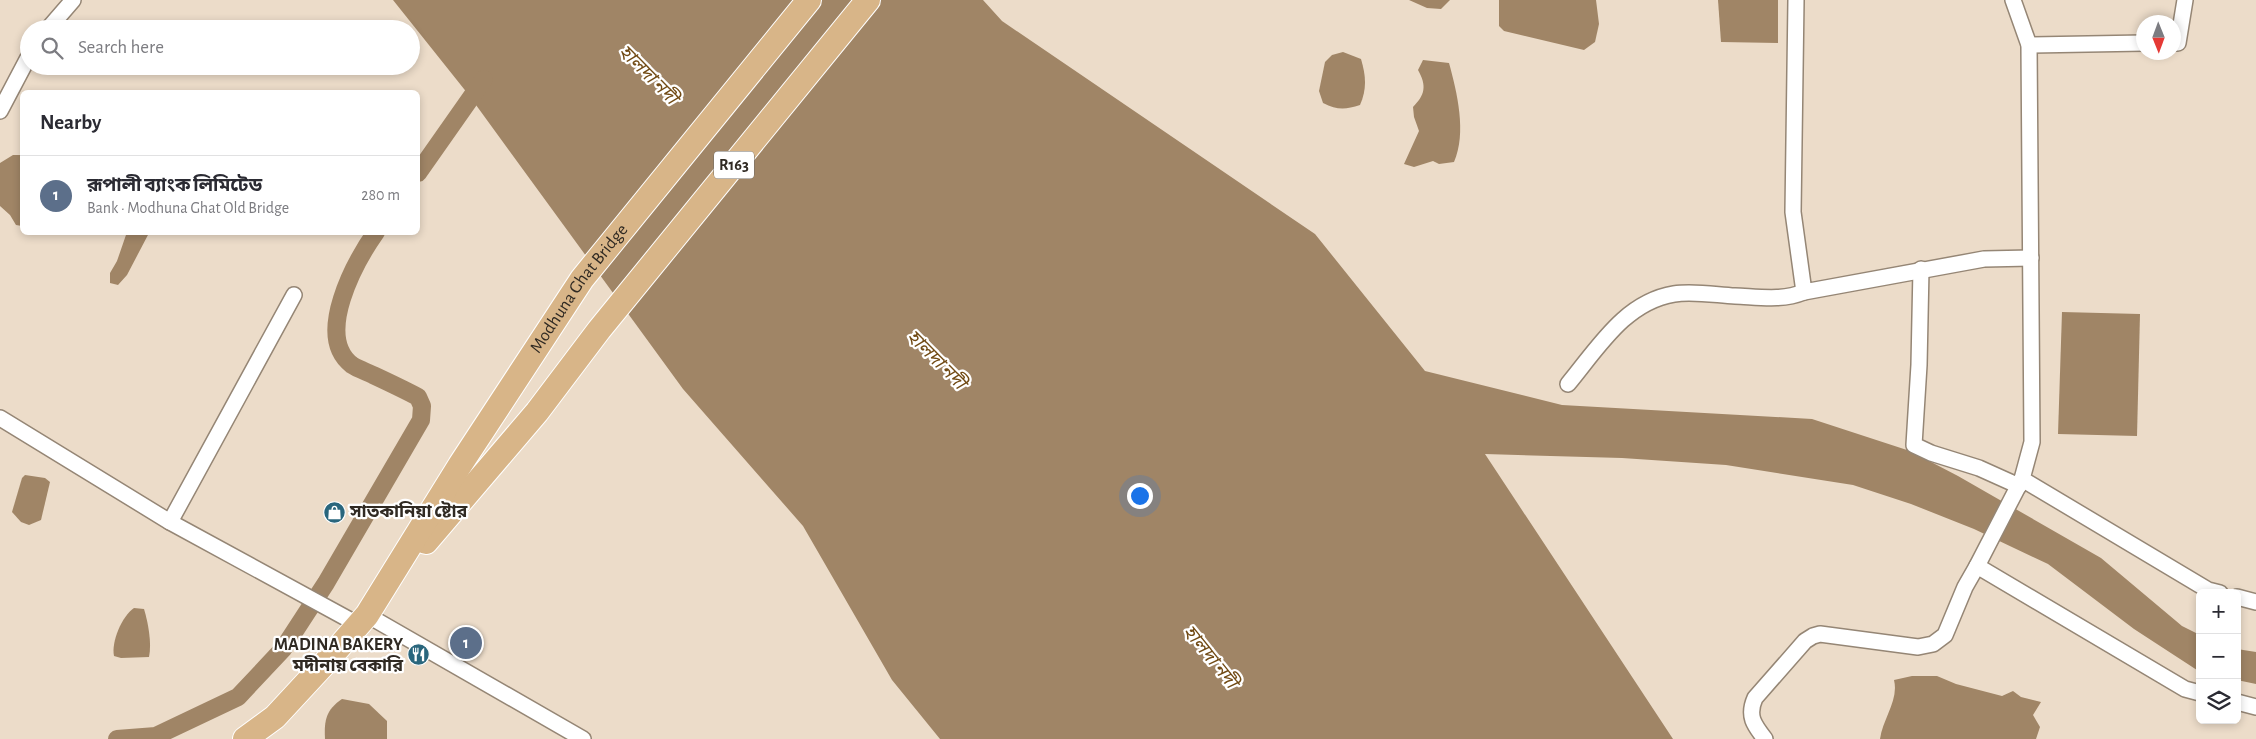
<!DOCTYPE html>
<meta charset="utf-8">
<style>
:root{--surface:#fff;--page:#f2f2f3;--text:#2b2b33;--muted:#7c7c81;--line:#e1e1e2;--accent:#29667d}
body{margin:0;font-family:"Alegreya Sans","Noto Sans Bengali",sans-serif;background:var(--page);color:var(--text)}
.controls{position:absolute;right:15px;bottom:15px;display:grid;overflow:hidden;border-radius:8px;box-shadow:0 2px 8px #0003}
.controls button{width:45px;height:45px;display:grid;place-items:center;padding:0;border:0;border-bottom:1px solid var(--line);background:var(--surface);color:var(--text);font:25px sans-serif}
.compass{position:absolute;left:2136px;top:15px;width:45px;height:45px;border-radius:50%;background:var(--surface);box-shadow:0 2px 8px #0003;rotate:179deg}
.you{position:absolute;left:1139px;top:495px;width:18px;height:18px;margin:-12px;border:4px solid #fff;border-radius:50%;background:#1a73e8;box-shadow:0 0 0 8px #1a73e833}
.badge{display:grid;place-items:center;width:32px;height:32px;border-radius:50%;background:var(--accent);color:#fff;font-size:16px;font-weight:700}
.pin{position:absolute;translate:-50% -50%;border:2px solid #fff;box-shadow:0 1px 5px #0006}
.list{margin:0;padding:0;list-style:none}
h2{display:flex;justify-content:space-between;align-items:center;height:65px;margin:0;padding:0 20px;font-size:21px}
h2 small{font-size:16px;font-weight:400;color:var(--muted)}
.list li{display:grid;grid-template-columns:32px 1fr auto;gap:15px;align-items:center;box-sizing:border-box;height:80px;padding:0 20px;border-top:1px solid var(--line)}
.list b{display:block;font-size:19px;white-space:nowrap}
.list p{margin:0;font-size:16px;white-space:nowrap;color:var(--muted)}
.list em{font-size:16px;font-style:normal;color:var(--muted)}
.icon{flex:none;width:28px;height:28px;fill:none;stroke:currentColor;stroke-width:2;stroke-linecap:round;stroke-linejoin:round}
.map{position:relative;flex:none;width:2256px;height:739px;overflow:hidden}
.search{position:absolute;background:var(--surface);box-shadow:0 2px 8px #0003;left:20px;top:20px;width:400px;height:55px;display:flex;align-items:center;gap:12px;box-sizing:border-box;padding:0 18px;border-radius:28px;color:var(--muted);font-size:19px}
.panel{position:absolute;background:var(--surface);box-shadow:0 2px 8px #0003;left:20px;top:90px;width:400px;height:145px;border-radius:8px}
.map>svg:first-child{display:block}
.water{fill:#a08566}
.lines{fill:none;stroke-linecap:round;stroke-linejoin:round}
.canal{stroke:#a08566;stroke-width:18}
.minor-casing{stroke:#958675;stroke-width:18}
.primary-casing{stroke:#fff;stroke-width:26}
.minor{stroke:#fff;stroke-width:15}
.primary{stroke:#d8b588;stroke-width:24}
.labels{text-anchor:middle;dominant-baseline:central;stroke-width:4.5;stroke-linejoin:round;paint-order:stroke}
.shield{fill:#fff;stroke:#6e6a65;stroke-width:1}
.shield-label{font-size:16px;font-weight:bold;fill:#302a23}
.street-label{font-size:18px;fill:#302a23;stroke:#fff}
.poi-label{font-size:18px;font-weight:bold;fill:#302a23;stroke:#fff;text-anchor:start}
.water-label{font-size:19px;font-style:italic;fill:#714a14;stroke:#fff}
</style>
<div class="map">
<svg width="2256" height="739" viewBox="0 0 2256 739">
<rect width="100%" height="100%" fill="#ecdcc9"/>
<!-- water -->
<g class="water">
<polygon points="393,0 983,0 1002,21 1315,234 1425,371 1562,405 1812,419 1910,451 1958,476 2101,558 2182,626 2200,635 2200,672 2134,629 2048,564 1974,529 1911,504 1853,485 1726,465 1622,458 1485,454 1673,739 940,739 892,680 803,526 683,389 468,94"/>
<polygon points="1409,0 1450,0 1441,9 1427,8"/>
<polygon points="1499,0 1596,0 1599,24 1595,42 1584,50 1504,31 1499,26"/>
<polygon points="1718,0 1778,0 1778,43 1721,42"/>
<path d="M 1343,52 L 1361,59 C 1366,76 1367,89 1360,105 C 1345,110 1337,110 1323,103 L 1319,91 L 1325,62 L 1332,55 Z"/>
<path d="M 1423,60 L 1449,63 C 1457,92 1467,133 1454,162 L 1439,164 L 1433,161 L 1414,167 L 1404,164 L 1419,131 L 1414,117 L 1413,107 C 1425,95 1427,86 1418,70 Z"/>
<polygon points="13,155 22,155 22,226 16,225 10,215 0,206 0,163"/>
<polygon points="127,232 149,233 127,275 118,285 110,283 110,273 117,261"/>
<polygon points="2062,312 2140,314 2137,436 2058,434"/>
<polygon points="25,475 45,478 50,482 41,520 29,525 21,522 12,512 22,478"/>
<path d="M 134,608 L 144,609 C 148,622 152,643 149,657 L 121,658 L 114,656 C 111,642 122,616 134,608 Z"/>
<polygon points="2237,649 2256,652 2256,684 2237,680"/>
<path d="M 1912,676 L 1937,676 L 1956,684 L 2002,696 L 2013,691 L 2021,697 L 2041,702 L 2033,715 L 2040,727 L 2036,739 L 1880,739 C 1883,718 1899,700 1894,680 Z"/>
<path d="M 342,699 L 369,704 L 387,721 L 387,739 L 325,739 C 324,720 326,710 342,699 Z"/>
</g>
<g class="lines">
<!-- canal -->
<g class="canal">
<polyline points="418,173 484,79"/>
<path d="M 117,739 L 156,736 L 238,697 L 283,649 L 326,583 L 421,420 L 422,406 L 418,397 C 403,389 388,382 373,375 C 367,372 358,369 352,365 C 314,336 355,262 376,232"/>
</g>
<defs>
<g id="minor">
<polyline points="1796,0 1793,212 1804,292 1984,259 2031,258"/>
<polyline points="2013,0 2029,45 2032,442 2022,479 2208,590 2220,593"/>
<polyline points="48,29 73,0"/>
<polyline points="2174,43 2178,43 2185,0"/>
<polyline points="2029,45 2144,43"/>
<polyline points="0,111 29,56"/>
<polyline points="1921,269 1919,365 1914,445 1931,453 1979,468 2019,486"/>
<path d="M 1568,384 C 1598,348 1625,302 1674,294 C 1693,291 1716,295 1735,296 C 1759,297 1782,301 1804,292"/>
<polyline points="0,418 170,522 359,625"/>
<polyline points="2022,479 1977,566 2185,689 2200,693"/>
<polyline points="170,522 294,295"/>
<polyline points="2237,597 2256,602"/>
<polyline points="367,615 583,739"/>
<polyline points="2237,702 2256,707"/>
<path d="M 1765,739 C 1754,725 1747,716 1755,698 L 1805,641 L 1813,636 L 1820,634 L 1918,647 L 1933,644 L 1945,635 L 1965,587 L 1977,566"/>
</g>
<g id="primary">
<polyline points="426,542 537,412 599,330 868,0"/>
<path id="s1" d="M 245,739 L 275,717 L 325,663 L 367,615 L 460,465 L 582,279 L 809,0"/>
</g>
</defs>
<!-- minor casing -->
<use href="#minor" class="minor-casing"/>
<!-- primary casing -->
<use href="#primary" class="primary-casing"/>
<!-- minor -->
<use href="#minor" class="minor"/>
<!-- primary -->
<use href="#primary" class="primary"/>
</g>
<!-- icons -->
<defs>
<symbol id="shop-disc" viewBox="-11 -11 22 22"><circle r="9.5" fill="#29667d" stroke="#fff"/><path d="M-5-2.5h2.3a2.7 3.5 0 0 1 5.4 0H5L5.5 6h-11ZM-1.5-2.5h3a1.5 2.3 0 0 0-3 0Z" fill="#fff"/></symbol>
<symbol id="restaurant-disc" viewBox="-11 -11 22 22"><circle r="9.5" fill="#29667d" stroke="#fff"/><path d="M-5-6h1v4h1v-4h1v4h1v-4h1v5L-1.5 .5V6h-2V.5L-5-1ZM5-6V6H3V1.5H1.5Q1.5-4 5-6Z" fill="#fff"/></symbol>
</defs>
<g fill-rule="evenodd">
<use href="#shop-disc" x="322" y="500" width="25" height="25"/>
<use href="#restaurant-disc" x="406" y="642" width="25" height="25"/>
</g>
<g class="labels">
<!-- shield labels -->
<rect class="shield" x="714" y="151.5" width="40" height="27" rx="4"/>
<g class="shield-label">
<text x="734" y="165">R163</text>
</g>
<!-- street labels -->
<g class="street-label">
<text stroke="none"><textPath href="#s1" startOffset="564">Modhuna Ghat Bridge</textPath></text>
</g>
<!-- poi labels -->
<g class="poi-label">
<text x="350" y="512">সাতকানিয়া ষ্টোর</text>
<text x="403" y="645" text-anchor="end">MADINA BAKERY<tspan x="403" dy="21">মদীনায় বেকারি</tspan></text>
</g>
<!-- water labels -->
<g class="water-label">
<text transform="translate(648 75) rotate(45)">হালদা নদী</text>
<text transform="translate(936 360) rotate(45)">হালদা নদী</text>
<text transform="translate(1210 657) rotate(51)">হালদা নদী</text>
</g>
</g>
</svg>
<div class="controls">
<button>+</button>
<button>−</button>
<button><svg class="icon" aria-label="layers" viewBox="0 0 24 24"><path d="M12 4l9 5-9 5-9-5zM3 14l9 5 9-5"/></svg></button>
</div>
<svg class="compass" viewBox="-18 -18 36 36"><path d="M0-13l5 13h-10z" fill="#e53935"/><path d="M0 13l5-13h-10z" fill="#7c7c81"/></svg>
<div class="you"></div>
<div class="pin badge" style="left:466px;top:643px;background:#5c6f8a">1</div>
<div class="search"><svg class="icon" aria-label="search" viewBox="0 0 24 24"><circle cx="10" cy="10" r="6"/><path d="M15 15l6 6"/></svg>Search here</div>
<section class="panel">
<h2>Nearby<small></small></h2>
<ul class="list">
<li><span class="badge" style="background:#5c6f8a">1</span><div><b>রূপালী ব্যাংক লিমিটেড</b><p>Bank · Modhuna Ghat Old Bridge</p></div><em>280 m</em></li>
</ul>
</section>
</div>
